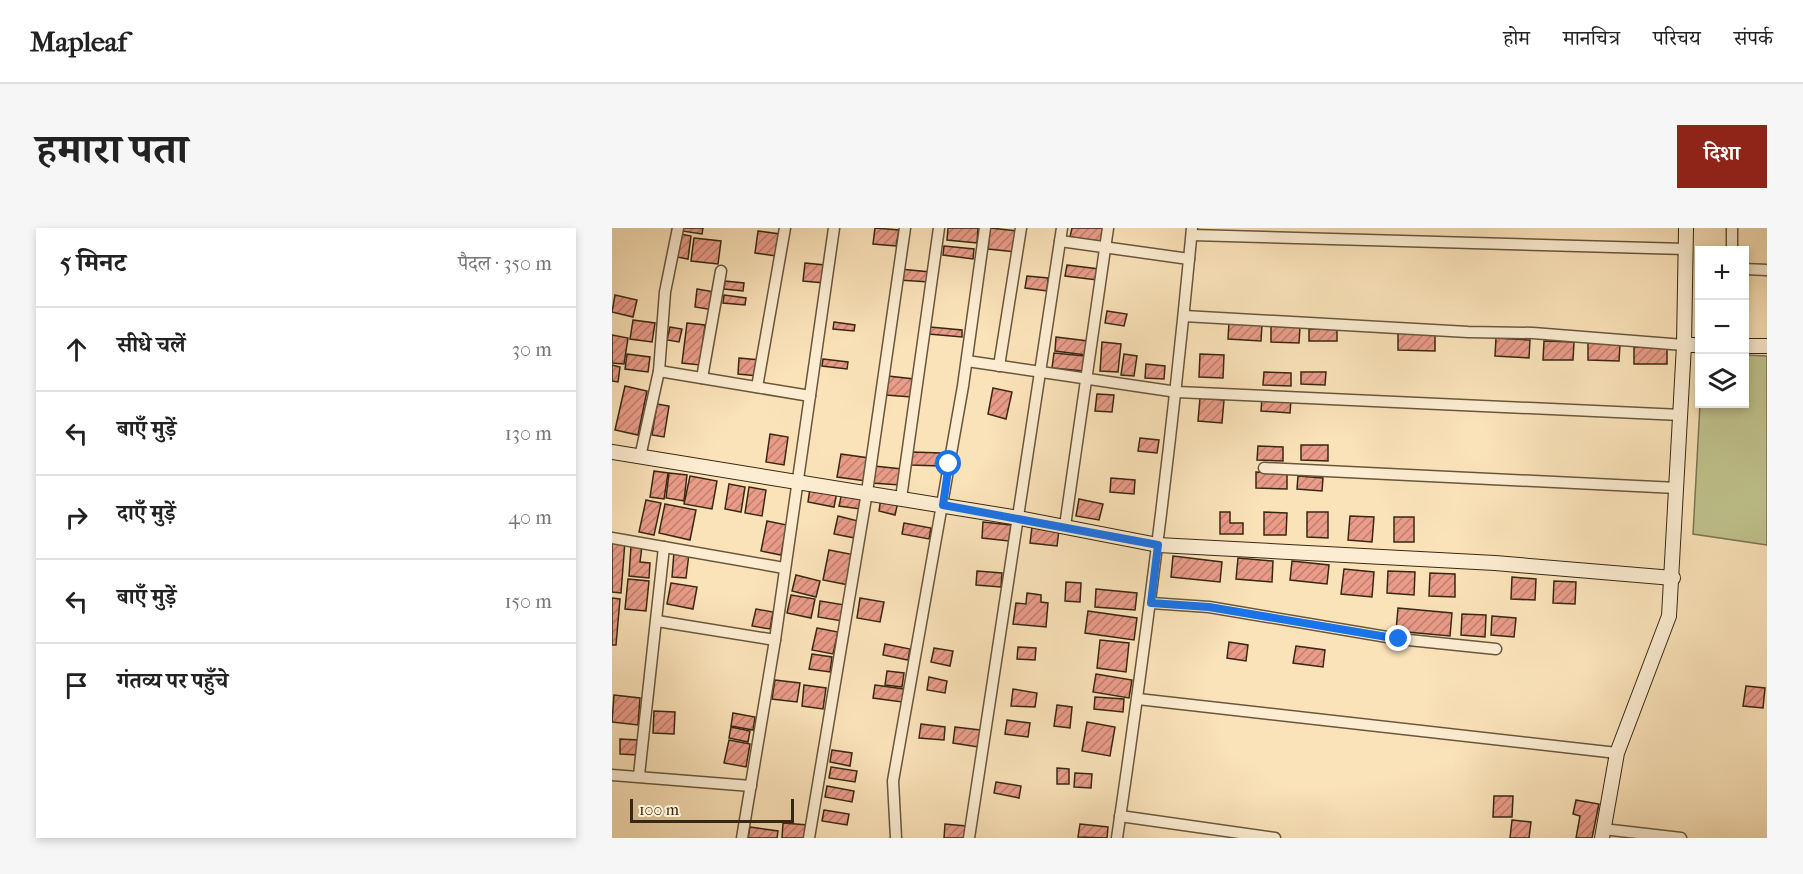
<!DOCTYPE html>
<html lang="hi">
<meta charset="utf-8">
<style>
:root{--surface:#fff;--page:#f6f6f6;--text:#222;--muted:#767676;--line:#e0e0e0;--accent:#8f2418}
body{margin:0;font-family:"IM FELL French Canon","Noto Serif Devanagari",serif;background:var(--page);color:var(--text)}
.controls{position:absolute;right:18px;top:18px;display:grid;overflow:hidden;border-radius:0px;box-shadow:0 3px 9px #0003}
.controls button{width:54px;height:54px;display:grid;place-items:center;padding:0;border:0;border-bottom:2px solid var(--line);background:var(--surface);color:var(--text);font:30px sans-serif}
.scale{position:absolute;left:18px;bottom:15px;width:164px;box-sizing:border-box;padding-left:6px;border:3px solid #372813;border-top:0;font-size:16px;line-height:21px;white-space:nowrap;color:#372813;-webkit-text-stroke:4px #fcedd2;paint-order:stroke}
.stop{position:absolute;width:18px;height:18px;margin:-14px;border:4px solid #1a73e8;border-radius:50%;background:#fff}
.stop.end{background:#1a73e8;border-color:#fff;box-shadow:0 2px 6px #0008}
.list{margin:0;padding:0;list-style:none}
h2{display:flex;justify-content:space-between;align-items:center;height:78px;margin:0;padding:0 24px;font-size:26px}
h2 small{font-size:20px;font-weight:400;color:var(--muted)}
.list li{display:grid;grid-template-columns:39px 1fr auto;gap:18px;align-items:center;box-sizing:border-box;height:84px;padding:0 24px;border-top:2px solid var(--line)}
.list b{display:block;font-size:22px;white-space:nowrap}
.list em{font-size:20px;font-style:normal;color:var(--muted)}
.icon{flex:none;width:33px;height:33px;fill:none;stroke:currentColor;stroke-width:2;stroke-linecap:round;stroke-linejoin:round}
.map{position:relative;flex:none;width:1155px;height:610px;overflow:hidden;border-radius:0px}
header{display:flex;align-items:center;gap:36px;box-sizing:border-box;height:84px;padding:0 30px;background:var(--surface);border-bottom:2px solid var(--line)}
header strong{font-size:28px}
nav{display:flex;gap:33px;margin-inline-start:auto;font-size:21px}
.intro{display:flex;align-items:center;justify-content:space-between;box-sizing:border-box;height:144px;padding:0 36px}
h1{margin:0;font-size:42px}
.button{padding:15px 27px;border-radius:0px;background:var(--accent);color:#fff;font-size:21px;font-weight:700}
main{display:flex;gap:36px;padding:0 36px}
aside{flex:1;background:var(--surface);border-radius:0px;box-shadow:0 3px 9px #0003}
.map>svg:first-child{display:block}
.grass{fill:#c0c38e;stroke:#7c7650;stroke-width:1.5}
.building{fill:url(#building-hatch);stroke:#372813;stroke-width:1.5}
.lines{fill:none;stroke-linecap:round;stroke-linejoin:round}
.street-casing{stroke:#68573c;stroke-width:13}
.secondary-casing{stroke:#372813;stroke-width:16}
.street{stroke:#fcedd2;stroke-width:10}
.secondary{stroke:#fcedd2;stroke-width:14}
.route{stroke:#1a73e8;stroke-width:8}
</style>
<header>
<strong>Mapleaf</strong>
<nav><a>होम</a><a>मानचित्र</a><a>परिचय</a><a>संपर्क</a></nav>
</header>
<div class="intro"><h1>हमारा पता</h1><a class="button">दिशा</a></div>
<main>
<aside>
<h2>5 मिनट<small>पैदल · 350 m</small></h2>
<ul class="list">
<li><svg class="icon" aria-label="ahead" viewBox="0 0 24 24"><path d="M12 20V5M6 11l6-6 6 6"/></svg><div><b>सीधे चलें</b></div><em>30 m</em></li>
<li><svg class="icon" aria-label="left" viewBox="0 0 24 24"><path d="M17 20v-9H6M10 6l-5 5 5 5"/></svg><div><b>बाएँ मुड़ें</b></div><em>130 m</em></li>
<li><svg class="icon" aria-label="right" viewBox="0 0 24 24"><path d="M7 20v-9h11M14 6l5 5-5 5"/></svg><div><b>दाएँ मुड़ें</b></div><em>40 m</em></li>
<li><svg class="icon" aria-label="left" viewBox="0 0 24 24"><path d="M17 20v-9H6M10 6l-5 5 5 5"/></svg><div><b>बाएँ मुड़ें</b></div><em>150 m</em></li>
<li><svg class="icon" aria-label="arrive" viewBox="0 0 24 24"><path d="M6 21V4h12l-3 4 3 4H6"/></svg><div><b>गंतव्य पर पहुँचे</b></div></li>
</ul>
</aside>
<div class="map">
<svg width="1155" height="610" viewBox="0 0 1155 610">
<defs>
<pattern id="building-hatch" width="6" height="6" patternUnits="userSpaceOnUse" patternTransform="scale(1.5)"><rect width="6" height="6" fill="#ea9c89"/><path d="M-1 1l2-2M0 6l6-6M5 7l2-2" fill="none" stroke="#be7f6f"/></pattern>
</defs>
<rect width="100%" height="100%" fill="#fbe3b9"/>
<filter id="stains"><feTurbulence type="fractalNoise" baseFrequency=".00333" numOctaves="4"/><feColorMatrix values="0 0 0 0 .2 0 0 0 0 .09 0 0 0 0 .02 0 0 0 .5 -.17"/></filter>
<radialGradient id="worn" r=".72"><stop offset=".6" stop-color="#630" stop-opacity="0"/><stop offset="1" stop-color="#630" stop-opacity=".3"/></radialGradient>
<!-- grass -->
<polygon class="grass" points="1133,127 1155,128 1155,317 1081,306 1088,176 1132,176"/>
<!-- building -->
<g class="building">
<polygon points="71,0 91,0 90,6 70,3"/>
<polygon points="263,0 287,2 284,18 261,16"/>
<polygon points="336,0 366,0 365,15 335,12"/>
<polygon points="378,0 407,3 404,24 376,21"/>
<polygon points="460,0 494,0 492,14 458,9"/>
<polygon points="146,3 168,6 164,28 143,25"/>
<polygon points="68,6 79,8 76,31 65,29"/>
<polygon points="82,10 109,13 106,36 79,33"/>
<polygon points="332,18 362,21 361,31 331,27"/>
<polygon points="193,35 213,37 212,55 191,53"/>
<polygon points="455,37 487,41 485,52 453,48"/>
<polygon points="288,41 318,44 317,54 287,52"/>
<polygon points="415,48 436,50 435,63 413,60"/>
<polygon points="113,53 132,55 131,63 112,61"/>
<polygon points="85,61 103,64 101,82 83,79"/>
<polygon points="3,67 25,72 21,89 0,84"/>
<polygon points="112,67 134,70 133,77 111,75"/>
<polygon points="495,83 515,86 512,98 493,95"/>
<polygon points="21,92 43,95 40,114 18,111"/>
<polygon points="222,94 243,97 242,103 221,101"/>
<polygon points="617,94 650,96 649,113 616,111"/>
<polygon points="75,95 93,97 88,137 70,135"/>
<polygon points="659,98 688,99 687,115 659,114"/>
<polygon points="58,99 70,101 67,114 55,112"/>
<polygon points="318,99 350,102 350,109 317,106"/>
<rect x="697" y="101" width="28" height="12"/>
<polygon points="786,105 823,105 823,123 786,122"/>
<polygon points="0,107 16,110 12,136 0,135"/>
<polygon points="444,109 476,113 474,127 443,123"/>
<polygon points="884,110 918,112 917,130 883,128"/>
<polygon points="932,113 962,114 961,132 931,132"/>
<polygon points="490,114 509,116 506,144 488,143"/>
<polygon points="976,115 1008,116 1007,133 976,132"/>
<polygon points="1022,119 1055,120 1055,136 1022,136"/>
<polygon points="442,125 473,128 472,143 440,140"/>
<polygon points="15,126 38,129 36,144 13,141"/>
<polygon points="512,126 525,128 522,148 509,147"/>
<polygon points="588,126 612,127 611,150 587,149"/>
<polygon points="127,130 148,132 146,148 126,146"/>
<polygon points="211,131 236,134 235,141 210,138"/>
<polygon points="534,136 553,138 552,151 533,150"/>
<polygon points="0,137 8,139 6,154 0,153"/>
<polygon points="652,144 679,145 679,158 651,157"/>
<polygon points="689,144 714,144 713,157 689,156"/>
<polygon points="276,148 302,151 299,169 274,167"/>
<polygon points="13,158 35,163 26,207 3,202"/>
<polygon points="381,160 400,164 394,191 376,186"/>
<polygon points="485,166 502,167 500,184 483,183"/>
<polygon points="588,170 612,172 610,195 586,193"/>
<polygon points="650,170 679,172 678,185 649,183"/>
<polygon points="45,176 57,178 52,209 40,207"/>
<polygon points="158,206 176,209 172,237 154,234"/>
<polygon points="528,210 547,212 545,225 526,223"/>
<polygon points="689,217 716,217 716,233 689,232"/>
<polygon points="646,218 671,219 671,233 645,232"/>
<polygon points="300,224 329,225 328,238 299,237"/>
<polygon points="229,226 257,230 254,253 225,249"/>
<polygon points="262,238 290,241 288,257 260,255"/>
<polygon points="42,243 56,245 52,271 38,269"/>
<polygon points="644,244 675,245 675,261 644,260"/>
<polygon points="57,245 75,247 72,273 54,270"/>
<polygon points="78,248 105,253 100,281 72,276"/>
<polygon points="686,248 711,250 710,263 685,261"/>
<polygon points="499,250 523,252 522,266 498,264"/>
<polygon points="117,256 133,259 129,284 113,281"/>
<polygon points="137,259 154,262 150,288 133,285"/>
<polygon points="198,260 225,264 222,279 196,274"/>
<polygon points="230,264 250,267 248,281 227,278"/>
<polygon points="269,270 286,274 283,287 267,283"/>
<polygon points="467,271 491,276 487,292 464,288"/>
<polygon points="34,272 49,275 42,307 27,304"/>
<polygon points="53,276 84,282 78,312 47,305"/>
<polygon points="608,284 618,284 618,295 631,295 631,306 608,306"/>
<polygon points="652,284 675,285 674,307 652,307"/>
<polygon points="695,284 716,284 716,310 695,309"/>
<polygon points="226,288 246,293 243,310 222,306"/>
<polygon points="738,288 762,289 760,314 736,312"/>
<rect x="782" y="289" width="20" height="25"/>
<polygon points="155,293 175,297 169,327 149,323"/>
<polygon points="371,294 399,297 397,313 370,310"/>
<polygon points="292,295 319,300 317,311 290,306"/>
<polygon points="420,299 447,302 445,318 418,315"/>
<polygon points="0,312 13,313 9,365 0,364"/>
<polygon points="19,318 30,318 28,334 38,335 37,350 17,348"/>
<polygon points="217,322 243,327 237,357 211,352"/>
<polygon points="62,324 77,326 74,350 60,349"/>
<polygon points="561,328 610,334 608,354 559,349"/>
<polygon points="626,330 661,333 660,354 624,351"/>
<polygon points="680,333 717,337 715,356 678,352"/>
<polygon points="732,341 762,344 760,369 729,366"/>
<polygon points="365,343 390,345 389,359 364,357"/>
<polygon points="776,343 803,344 802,367 775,365"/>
<polygon points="818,345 843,346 843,369 817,368"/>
<polygon points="184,347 208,353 204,369 180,363"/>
<polygon points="900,349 924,351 923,372 899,371"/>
<polygon points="16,351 37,353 34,383 13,381"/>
<polygon points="942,353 964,354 963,376 941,375"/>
<polygon points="454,354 469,355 468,374 453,373"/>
<polygon points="59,355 85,359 81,381 55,376"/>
<polygon points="484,361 525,365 523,382 483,379"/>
<polygon points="415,365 429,367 429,374 436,375 434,399 401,396 404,375 414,376"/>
<polygon points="179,367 203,371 199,390 175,385"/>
<polygon points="0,370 8,371 4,417 0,417"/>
<polygon points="248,370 272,374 268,394 245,390"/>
<polygon points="208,373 233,377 230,393 206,389"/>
<polygon points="786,380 840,385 838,408 784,403"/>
<polygon points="144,381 161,384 158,401 140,398"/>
<polygon points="476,383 525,390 522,412 473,405"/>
<polygon points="850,386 874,387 873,409 849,407"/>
<polygon points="880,388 904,390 902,409 879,407"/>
<polygon points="205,400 226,404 221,426 200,422"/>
<polygon points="488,412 517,415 514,444 485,440"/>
<polygon points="617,414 636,417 634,433 615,430"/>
<polygon points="273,416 298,421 296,432 271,427"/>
<polygon points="684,418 713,422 711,439 681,435"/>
<polygon points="406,419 424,420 423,432 405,431"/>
<polygon points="322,420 341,423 338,438 319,434"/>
<polygon points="200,426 220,429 218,444 197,441"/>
<polygon points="275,443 292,445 290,459 273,457"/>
<polygon points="484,446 520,452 517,470 481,464"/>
<polygon points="317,449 335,453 333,465 315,462"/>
<polygon points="163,452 188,455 185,474 160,471"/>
<polygon points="192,457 214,460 211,481 190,478"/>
<polygon points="263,457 292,461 290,474 261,470"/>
<polygon points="1134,458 1153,460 1151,480 1131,478"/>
<polygon points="401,461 425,465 423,479 399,478"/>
<polygon points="2,467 28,470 26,497 0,494"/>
<polygon points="483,469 512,471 511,484 482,481"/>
<polygon points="445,477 460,479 458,500 442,498"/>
<polygon points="42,483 63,484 62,506 41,505"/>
<polygon points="121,485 143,489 141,502 119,498"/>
<polygon points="395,492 418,495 416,509 393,506"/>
<polygon points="475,494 503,499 498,528 470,523"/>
<polygon points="309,496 333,499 332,512 307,510"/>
<polygon points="119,499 138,503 136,514 117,510"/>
<polygon points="343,499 368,502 366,519 341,515"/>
<polygon points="8,511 26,512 26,527 8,526"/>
<polygon points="117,512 138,516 134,539 112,535"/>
<polygon points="220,522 240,525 238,538 218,534"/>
<polygon points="219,539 245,543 243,554 217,550"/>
<polygon points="445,540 457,541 457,556 445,556"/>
<polygon points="463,545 480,546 479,560 462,559"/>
<polygon points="384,554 409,558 407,570 382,565"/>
<polygon points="215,558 242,563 240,574 213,569"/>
<polygon points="882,568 901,568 900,589 881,589"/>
<polygon points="964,572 987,576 980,610 964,610 968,588 961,586"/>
<polygon points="212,582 237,586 235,597 210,593"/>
<polygon points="900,592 919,594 917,610 898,610"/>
<polygon points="171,595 196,597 195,610 170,610"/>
<polygon points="333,596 354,598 354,610 332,610"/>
<polygon points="468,596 496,599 495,610 466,609"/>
<polygon points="138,599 166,603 165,610 136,610"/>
</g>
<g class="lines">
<defs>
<g id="street">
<polyline points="580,7 1073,21"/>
<polyline points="448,13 577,31"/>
<polyline points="1120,22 1120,0"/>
<polyline points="1132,41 1155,42"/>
<polyline points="572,88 856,104 921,105 1072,117"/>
<polyline points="355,133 565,164 1069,187"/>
<polyline points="387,138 409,0"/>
<polyline points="47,143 198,168"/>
<polyline points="90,150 109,43"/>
<polyline points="145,159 173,0"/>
<polyline points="28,229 47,143 53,64 66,0"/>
<polyline points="652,240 1065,260"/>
<polyline points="289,270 327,0"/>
<polyline points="453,298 496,0"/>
<polyline points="0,310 172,340"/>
<polyline points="539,375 597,379 787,411 884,421"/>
<polyline points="45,393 163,412"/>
<polyline points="526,471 1005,525"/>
<polyline points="0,547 139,558"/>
<polyline points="27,547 52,319"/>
<polyline points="508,588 663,610"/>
<polyline points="991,601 1069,610"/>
<polyline points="130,610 163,412 222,0"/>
<polyline points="197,610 255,264 293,0"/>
<polyline points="284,610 281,553 351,158 373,0"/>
<polyline points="357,610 450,0"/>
<path d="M 505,610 C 535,407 561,204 580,0"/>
</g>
<g id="secondary">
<polyline points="1072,117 1088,117"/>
<polyline points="1132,118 1155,118"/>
<polyline points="0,224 407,290 546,317 883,335 1061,350"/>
<polyline points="990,610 1005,525 1057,388 1072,117 1074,0"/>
</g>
</defs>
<!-- street casing -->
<use href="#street" class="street-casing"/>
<!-- secondary casing -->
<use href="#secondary" class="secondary-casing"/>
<!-- street -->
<use href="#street" class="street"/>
<!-- secondary -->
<use href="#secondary" class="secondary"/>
</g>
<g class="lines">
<!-- route -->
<polyline class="route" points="337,236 331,277 546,317 539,375 597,379 787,411"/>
</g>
<rect width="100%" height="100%" filter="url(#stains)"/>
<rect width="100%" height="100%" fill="url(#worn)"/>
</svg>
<div class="controls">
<button>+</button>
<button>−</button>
<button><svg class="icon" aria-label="layers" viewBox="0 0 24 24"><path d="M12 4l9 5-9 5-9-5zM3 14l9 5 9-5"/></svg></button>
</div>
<div class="scale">100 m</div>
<div class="stop" style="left:337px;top:236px"></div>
<div class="stop end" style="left:787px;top:411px"></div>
</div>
</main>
